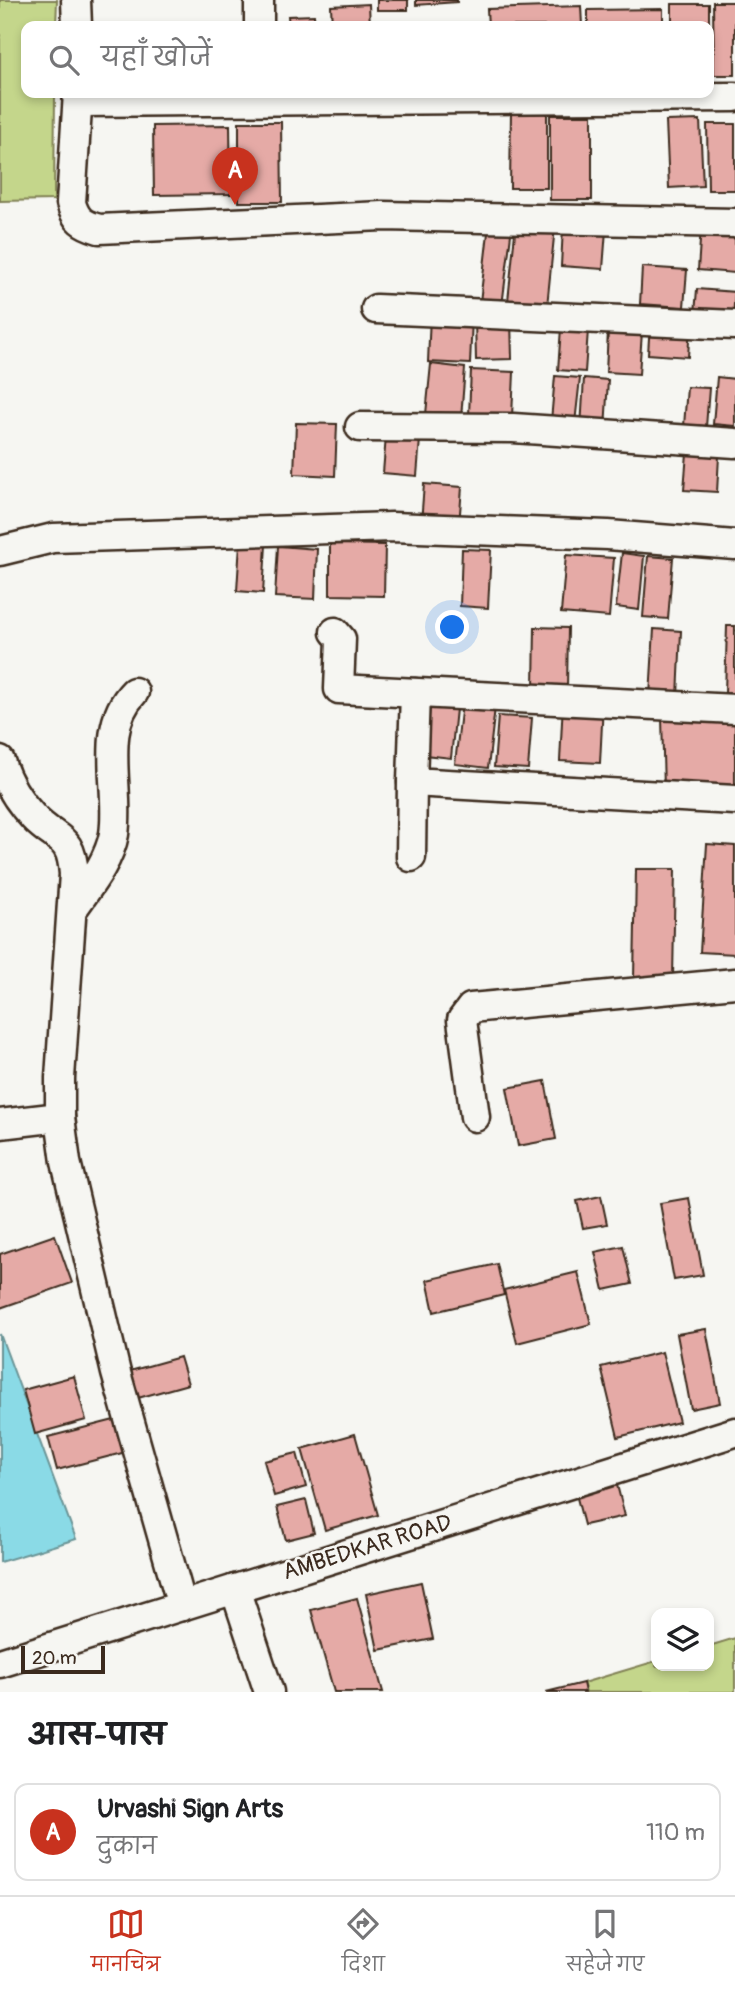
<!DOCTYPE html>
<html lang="hi">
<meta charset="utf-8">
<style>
:root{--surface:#fff;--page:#f6f6f6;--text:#202124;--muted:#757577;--line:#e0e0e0;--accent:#c8321e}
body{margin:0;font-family:Pangolin,"Playpen Sans Deva",sans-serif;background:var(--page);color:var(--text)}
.controls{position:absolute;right:21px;bottom:21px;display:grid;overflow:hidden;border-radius:14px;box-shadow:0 4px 10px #0003}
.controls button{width:63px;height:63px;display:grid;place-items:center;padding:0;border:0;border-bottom:2px solid var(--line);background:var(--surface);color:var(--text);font:35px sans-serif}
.scale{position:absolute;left:21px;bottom:18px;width:84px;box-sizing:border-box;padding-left:7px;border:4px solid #3b2a1e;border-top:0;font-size:19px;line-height:24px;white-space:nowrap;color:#3b2a1e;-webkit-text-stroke:5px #f6f6f2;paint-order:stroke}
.you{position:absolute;left:453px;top:628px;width:24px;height:24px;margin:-18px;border:5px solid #fff;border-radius:50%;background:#1a73e8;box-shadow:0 0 0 10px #1a73e833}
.badge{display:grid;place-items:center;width:46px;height:46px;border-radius:50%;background:var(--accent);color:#fff;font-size:23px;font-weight:700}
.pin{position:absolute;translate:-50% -58px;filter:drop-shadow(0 2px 4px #0008)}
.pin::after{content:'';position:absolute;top:37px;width:24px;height:21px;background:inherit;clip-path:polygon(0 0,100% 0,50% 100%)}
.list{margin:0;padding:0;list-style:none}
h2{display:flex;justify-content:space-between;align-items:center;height:91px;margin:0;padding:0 28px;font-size:30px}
h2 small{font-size:23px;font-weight:400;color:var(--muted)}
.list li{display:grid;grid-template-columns:46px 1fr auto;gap:21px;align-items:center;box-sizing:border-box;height:98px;margin:0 14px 14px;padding:0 14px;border:2px solid var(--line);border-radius:14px}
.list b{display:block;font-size:26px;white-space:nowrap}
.list p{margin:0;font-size:23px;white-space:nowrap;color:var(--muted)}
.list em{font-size:23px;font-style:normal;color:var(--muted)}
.icon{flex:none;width:38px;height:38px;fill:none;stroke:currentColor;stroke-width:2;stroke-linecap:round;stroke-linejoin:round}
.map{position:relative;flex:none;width:735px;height:1692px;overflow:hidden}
.search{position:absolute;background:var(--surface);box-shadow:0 4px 10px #0003;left:21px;right:21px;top:21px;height:77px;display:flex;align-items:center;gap:18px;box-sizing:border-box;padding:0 24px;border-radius:14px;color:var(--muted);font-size:26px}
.sheet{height:203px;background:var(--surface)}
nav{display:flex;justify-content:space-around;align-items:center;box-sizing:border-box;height:98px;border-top:2px solid var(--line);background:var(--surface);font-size:19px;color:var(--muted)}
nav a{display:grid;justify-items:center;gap:4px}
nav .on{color:var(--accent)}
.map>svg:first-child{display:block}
.green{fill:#c4d68b;stroke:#808054;stroke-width:2}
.water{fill:#8adae6;stroke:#6a9496;stroke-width:2}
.building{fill:#e5aaa6;stroke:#3b2a1e;stroke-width:2}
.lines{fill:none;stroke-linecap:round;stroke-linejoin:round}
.minor-casing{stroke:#3b2a1e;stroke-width:33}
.minor{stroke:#f6f6f2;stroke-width:28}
.labels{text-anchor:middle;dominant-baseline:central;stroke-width:5;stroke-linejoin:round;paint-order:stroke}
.street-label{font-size:23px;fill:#3b2a1e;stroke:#f6f6f2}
</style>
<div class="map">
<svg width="735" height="1692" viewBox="0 0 735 1692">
<rect width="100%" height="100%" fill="#f6f6f2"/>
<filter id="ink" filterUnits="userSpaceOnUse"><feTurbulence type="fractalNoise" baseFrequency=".0143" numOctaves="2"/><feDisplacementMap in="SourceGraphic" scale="14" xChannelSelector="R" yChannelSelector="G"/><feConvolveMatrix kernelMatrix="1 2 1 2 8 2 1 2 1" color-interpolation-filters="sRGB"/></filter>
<g filter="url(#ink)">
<!-- green -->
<g class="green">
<polygon points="0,0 57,0 56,26 26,26 26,93 55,93 54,200 0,201"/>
<polygon points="735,1638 735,1692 586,1692 583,1683 656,1661 656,1666 709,1666 709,1646"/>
</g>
<!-- water -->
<polygon class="water" points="0,1334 76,1539 0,1562"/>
<!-- building -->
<g class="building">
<rect x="377" y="0" width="31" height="10"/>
<polygon points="416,0 457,0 457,2 416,5"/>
<polygon points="713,2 735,2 735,75 714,75"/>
<polygon points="369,4 370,26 332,26 331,6"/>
<polygon points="672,4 709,4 709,48 709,26 672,26"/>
<polygon points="581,6 582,26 488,26 487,9"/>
<polygon points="663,9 663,26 588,26 588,10"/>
<polygon points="314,15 315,26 289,26 288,16"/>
<polygon points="511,111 547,111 547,188 510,188"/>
<rect x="550" y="115" width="42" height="85"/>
<polygon points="700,120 703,186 669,188 666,121"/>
<polygon points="239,122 281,122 282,202 239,202"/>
<polygon points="707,124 735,124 735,190 708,190"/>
<polygon points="230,125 231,194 154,195 153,126"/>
<polygon points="516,223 555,227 546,316 507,311"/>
<polygon points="489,224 512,226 501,314 479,311"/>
<polygon points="701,226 735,229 735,273 698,270"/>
<polygon points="563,227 606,230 603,269 561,266"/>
<polygon points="642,267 687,270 684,307 640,304"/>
<polygon points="697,289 735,292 733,317 695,314"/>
<polygon points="430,315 472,317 470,364 428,362"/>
<polygon points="475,319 511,319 512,359 476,360"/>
<polygon points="650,322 690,325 688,357 648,354"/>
<polygon points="561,328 588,330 585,372 558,370"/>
<polygon points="608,330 642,332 639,374 606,372"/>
<polygon points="431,364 465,368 461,418 426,414"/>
<polygon points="471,370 514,372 512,417 469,415"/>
<polygon points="555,376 580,378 575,423 551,421"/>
<polygon points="717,377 735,379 735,426 713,424"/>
<polygon points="584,378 608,380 605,429 581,428"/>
<polygon points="687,387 709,388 706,427 684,426"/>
<polygon points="296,423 337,424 335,476 294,474"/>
<polygon points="386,436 420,439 417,476 383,473"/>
<polygon points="687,453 719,456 717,492 684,490"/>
<polygon points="424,484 462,487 459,526 421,523"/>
<polygon points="240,543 266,545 263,593 237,591"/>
<polygon points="330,544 385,545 384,596 330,595"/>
<polygon points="278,546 317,549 315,599 275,597"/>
<polygon points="462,549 491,550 488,608 460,606"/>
<polygon points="622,553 644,556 639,610 616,607"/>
<polygon points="566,555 614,558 609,617 561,613"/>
<polygon points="648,556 673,558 668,619 643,617"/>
<polygon points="727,626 735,626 735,693 725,693"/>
<polygon points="535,627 568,628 567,689 534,688"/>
<polygon points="654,629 681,631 678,697 650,696"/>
<polygon points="431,697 457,699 451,758 425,755"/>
<polygon points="563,702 603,704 600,763 560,761"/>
<polygon points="462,703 495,707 488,768 455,764"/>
<polygon points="498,716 532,718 528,769 494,767"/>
<polygon points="735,716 735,788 664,789 662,718"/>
<polygon points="707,844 735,846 735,954 700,952"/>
<polygon points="636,869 675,869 673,979 634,979"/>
<polygon points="545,1081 556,1139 518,1146 507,1088"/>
<polygon points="601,1196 607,1224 583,1228 577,1201"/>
<polygon points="689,1198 703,1275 674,1280 660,1203"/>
<polygon points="55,1235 72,1283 0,1308 0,1254"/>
<polygon points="623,1246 632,1284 604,1290 595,1252"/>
<polygon points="497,1264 504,1295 434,1312 427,1280"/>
<polygon points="578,1272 591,1324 517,1343 504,1290"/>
<polygon points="706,1329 720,1403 691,1409 677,1334"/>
<polygon points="662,1352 679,1422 618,1437 601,1367"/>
<polygon points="180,1357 188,1384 138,1398 130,1371"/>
<polygon points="74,1376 86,1420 35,1434 23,1390"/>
<polygon points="118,1419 126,1452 57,1470 48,1437"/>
<polygon points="355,1434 378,1515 325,1530 302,1449"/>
<polygon points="297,1453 306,1487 274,1496 264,1461"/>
<polygon points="617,1485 625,1516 584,1525 576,1494"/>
<polygon points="306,1500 314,1533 286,1540 277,1507"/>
<polygon points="421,1582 433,1639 378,1650 366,1594"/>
<polygon points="357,1598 383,1692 334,1692 311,1610"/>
<polygon points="583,1683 585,1692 546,1692"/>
</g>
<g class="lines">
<defs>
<g id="minor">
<polyline points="76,0 77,26"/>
<polyline points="259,26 259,0"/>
<path d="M 78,93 L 71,203 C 76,220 82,224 99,229 L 383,216 L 735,223"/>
<polyline points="78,102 735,97"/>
<polyline points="376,309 735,325"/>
<polyline points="360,427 513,428 735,443"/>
<polyline points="0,551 53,538 392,527 608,535 735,545"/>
<polyline points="335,632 341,639 339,689 735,709"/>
<polyline points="415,693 412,782 735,800"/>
<path d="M 0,761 C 7,784 18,801 34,818 C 57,842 71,834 74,874 L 60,1078 L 60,1117 L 66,1162 L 116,1373 L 182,1606"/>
<polyline points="411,857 412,782"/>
<path d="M 72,910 C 88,887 109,862 114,834 C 121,788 98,728 134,692"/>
<polyline points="475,1117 462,1020 471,1008 735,983"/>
<polyline points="0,1124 60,1117"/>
<polyline points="235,1589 269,1692"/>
<polyline points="0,1663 735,1432"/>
</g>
</defs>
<!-- minor casing -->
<use href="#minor" class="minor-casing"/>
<!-- minor -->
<use href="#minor" class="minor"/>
</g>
</g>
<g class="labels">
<!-- street labels -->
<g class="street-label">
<text transform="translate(367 1547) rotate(-17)">AMBEDKAR ROAD</text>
</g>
</g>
</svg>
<div class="controls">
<button><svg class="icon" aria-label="layers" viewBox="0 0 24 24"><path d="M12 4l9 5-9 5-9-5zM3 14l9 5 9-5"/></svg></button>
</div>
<div class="scale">20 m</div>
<div class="you"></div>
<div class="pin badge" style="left:235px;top:205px">A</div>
<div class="search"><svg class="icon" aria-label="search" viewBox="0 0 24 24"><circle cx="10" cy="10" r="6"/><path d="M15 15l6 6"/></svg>यहाँ खोजें</div>
</div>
<section class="sheet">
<h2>आस-पास<small></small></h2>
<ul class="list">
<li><span class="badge">A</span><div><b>Urvashi Sign Arts</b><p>दुकान</p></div><em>110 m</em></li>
</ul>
</section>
<nav>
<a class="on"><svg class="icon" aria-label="map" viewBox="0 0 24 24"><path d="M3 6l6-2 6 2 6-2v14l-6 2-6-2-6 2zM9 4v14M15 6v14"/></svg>मानचित्र</a>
<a><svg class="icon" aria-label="directions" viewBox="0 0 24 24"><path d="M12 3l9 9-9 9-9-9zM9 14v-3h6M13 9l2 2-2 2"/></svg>दिशा</a>
<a><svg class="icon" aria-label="saved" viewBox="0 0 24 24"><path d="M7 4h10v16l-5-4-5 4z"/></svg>सहेजे गए</a>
</nav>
